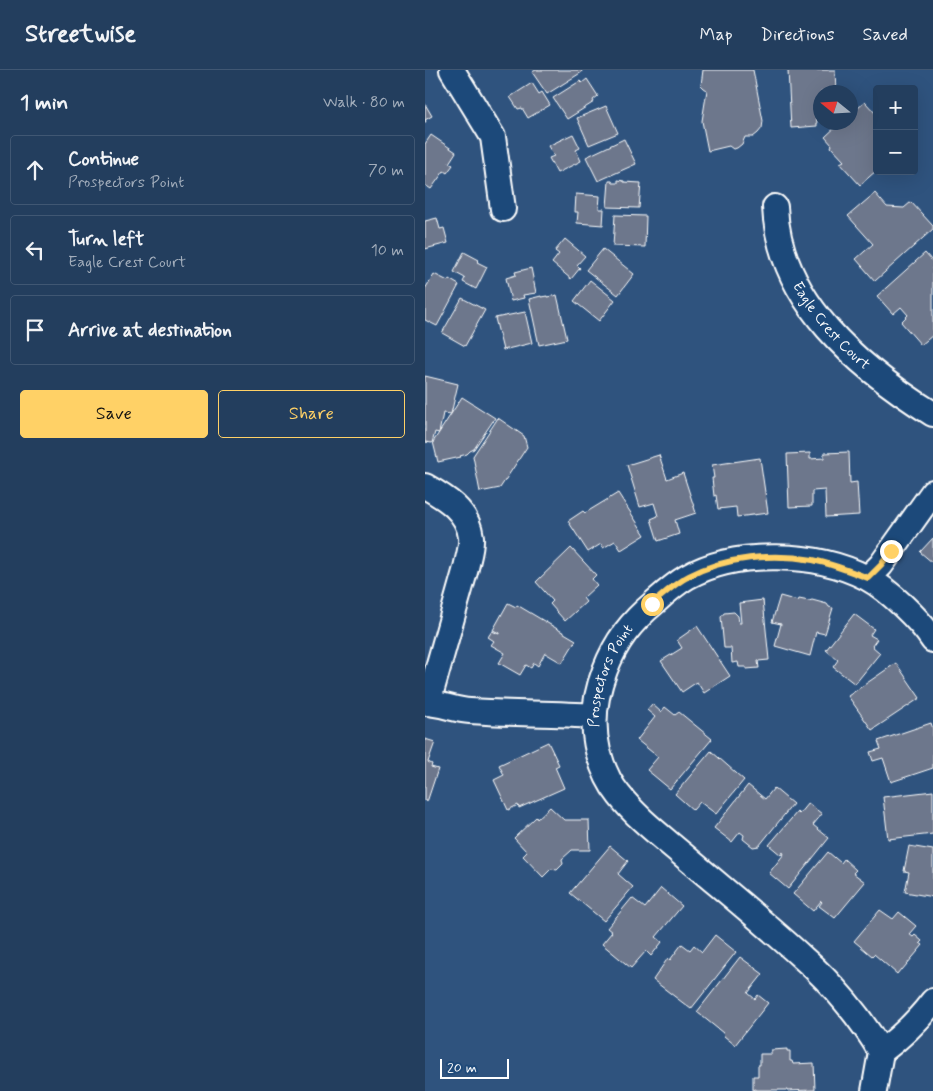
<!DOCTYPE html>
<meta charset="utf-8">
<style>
:root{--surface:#233e5e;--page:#2b4564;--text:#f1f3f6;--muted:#a3aebc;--line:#405773;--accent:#ffd166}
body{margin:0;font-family:Mynerve,sans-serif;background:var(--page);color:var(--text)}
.controls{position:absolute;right:15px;top:15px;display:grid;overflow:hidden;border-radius:5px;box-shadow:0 5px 20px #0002}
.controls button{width:45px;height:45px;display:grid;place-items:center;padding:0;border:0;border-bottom:1px solid var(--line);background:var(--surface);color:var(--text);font:25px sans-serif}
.compass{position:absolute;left:388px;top:15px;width:45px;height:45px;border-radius:50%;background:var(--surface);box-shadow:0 5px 20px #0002;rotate:288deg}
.scale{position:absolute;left:15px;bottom:12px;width:69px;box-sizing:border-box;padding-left:5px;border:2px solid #fff;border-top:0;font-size:14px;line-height:18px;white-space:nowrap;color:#fff;-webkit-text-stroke:4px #1f4a7a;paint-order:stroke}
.stop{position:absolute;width:15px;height:15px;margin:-11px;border:4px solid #ffd166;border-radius:50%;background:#fff}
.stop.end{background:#ffd166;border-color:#fff;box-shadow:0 1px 5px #0008}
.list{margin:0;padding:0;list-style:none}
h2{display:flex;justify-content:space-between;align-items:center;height:65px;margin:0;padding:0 20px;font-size:21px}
h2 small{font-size:16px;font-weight:400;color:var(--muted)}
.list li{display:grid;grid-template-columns:32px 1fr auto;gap:15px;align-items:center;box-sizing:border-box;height:70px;margin:0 10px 10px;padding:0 10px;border:1px solid var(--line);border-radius:5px}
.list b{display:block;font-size:19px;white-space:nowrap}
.list p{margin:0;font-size:16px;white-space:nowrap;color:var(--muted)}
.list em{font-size:16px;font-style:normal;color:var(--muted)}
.actions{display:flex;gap:10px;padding:15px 20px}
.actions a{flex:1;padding:11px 0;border:1px solid var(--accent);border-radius:5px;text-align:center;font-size:18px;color:var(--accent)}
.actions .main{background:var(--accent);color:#111}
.icon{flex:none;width:28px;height:28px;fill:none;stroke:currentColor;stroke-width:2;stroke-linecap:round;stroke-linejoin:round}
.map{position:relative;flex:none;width:508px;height:1021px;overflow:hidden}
header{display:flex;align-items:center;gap:30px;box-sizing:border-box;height:70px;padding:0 25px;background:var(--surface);border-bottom:1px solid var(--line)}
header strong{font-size:24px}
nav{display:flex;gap:28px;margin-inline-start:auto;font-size:18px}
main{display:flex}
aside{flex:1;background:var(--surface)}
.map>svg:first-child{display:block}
.building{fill:#6d778c;stroke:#fff}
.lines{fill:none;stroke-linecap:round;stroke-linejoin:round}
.minor-casing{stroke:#fff;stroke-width:28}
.minor{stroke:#1f4a7a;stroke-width:24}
.route{stroke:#ffd166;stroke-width:6}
.labels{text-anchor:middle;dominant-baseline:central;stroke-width:4.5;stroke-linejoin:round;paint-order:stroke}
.street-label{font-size:15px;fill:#fff;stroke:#1f4a7a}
</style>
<header>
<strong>Streetwise</strong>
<nav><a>Map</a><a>Directions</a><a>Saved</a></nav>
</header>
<main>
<aside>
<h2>1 min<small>Walk · 80 m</small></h2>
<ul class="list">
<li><svg class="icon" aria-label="ahead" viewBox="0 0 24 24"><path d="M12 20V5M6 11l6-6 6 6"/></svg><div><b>Continue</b><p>Prospectors Point</p></div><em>70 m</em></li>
<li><svg class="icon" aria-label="left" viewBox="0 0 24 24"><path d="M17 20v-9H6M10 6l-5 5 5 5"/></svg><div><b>Turn left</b><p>Eagle Crest Court</p></div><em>10 m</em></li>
<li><svg class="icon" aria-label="arrive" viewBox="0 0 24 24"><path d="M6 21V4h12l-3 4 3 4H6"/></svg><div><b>Arrive at destination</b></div></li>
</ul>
<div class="actions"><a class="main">Save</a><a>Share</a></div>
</aside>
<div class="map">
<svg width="508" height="1021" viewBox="0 0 508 1021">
<rect width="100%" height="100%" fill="#2f537e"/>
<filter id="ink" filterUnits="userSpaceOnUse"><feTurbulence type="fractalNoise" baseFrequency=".02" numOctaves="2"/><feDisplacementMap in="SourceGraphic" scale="10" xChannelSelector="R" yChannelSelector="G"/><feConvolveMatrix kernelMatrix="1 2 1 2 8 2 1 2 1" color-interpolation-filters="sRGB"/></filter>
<g filter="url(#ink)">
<!-- building -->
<g class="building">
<polygon points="111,0 156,0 157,2 122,24 107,2"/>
<polygon points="278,0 328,0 338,51 337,58 333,63 328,67 320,67 317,74 312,78 308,79 304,76 283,81 277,51 282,20 279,18 276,15"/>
<polygon points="363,0 410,0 411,22 396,22 396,34 391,35 392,56 366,58"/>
<polygon points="162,9 173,26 168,30 169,32 142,49 128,28 155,11 157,13"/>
<polygon points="107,13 114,24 117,22 125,35 103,48 97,38 93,39 85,27"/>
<polygon points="440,32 452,45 452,100 435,115 415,93 419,91 406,77 407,75 400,67 416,52 426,52 426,44"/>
<polygon points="0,34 7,46 0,50 1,52 0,52"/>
<polygon points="181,36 193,63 164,75 152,48"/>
<polygon points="148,64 155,78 151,80 156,91 132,103 124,88 129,86 123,76"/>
<polygon points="6,65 31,82 24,93 28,95 22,103 19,101 6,119 0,115 0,74"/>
<polygon points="199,69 211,94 173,111 161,87"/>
<polygon points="193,110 199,111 199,112 216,113 214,138 182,137 184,111 187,111 188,113 193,113"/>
<polygon points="450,123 462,137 479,138 486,132 508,156 508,159 450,211 431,189 448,174 423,146"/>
<polygon points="151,124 175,126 174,139 179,139 178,155 152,153 153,142 150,142"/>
<polygon points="190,145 221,146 220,177 188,176"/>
<polygon points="12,148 15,159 19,158 23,173 0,179 0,151"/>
<polygon points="140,169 160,186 152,195 155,198 146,209 127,193 134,184 130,181"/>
<polygon points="178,179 209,204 193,225 161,200"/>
<polygon points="39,182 54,190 52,192 62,197 51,219 38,212 40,208 29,202"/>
<polygon points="500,183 508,192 508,265 496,275 476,252 483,245 476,237 468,244 452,226"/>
<polygon points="106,198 111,223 98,225 99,228 86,231 81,208 91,205 90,202"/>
<polygon points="9,204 23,211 24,209 34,215 12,256 0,250 0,219"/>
<polygon points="165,210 190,230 174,251 149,231"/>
<polygon points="132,225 142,269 114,275 104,229 116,226 116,227 122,226 122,227"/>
<polygon points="37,228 60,240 40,276 17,263"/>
<polygon points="100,242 107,273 78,280 70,248"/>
<polygon points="0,306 33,314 26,344 18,343 14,363 10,362 7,373 0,372"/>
<polygon points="37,327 70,348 49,379 45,381 42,384 35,386 36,387 13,392 8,372"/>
<polygon points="73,348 99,366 102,377 75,418 55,422 48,386"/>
<polygon points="424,382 425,413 432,412 434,445 401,447 400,420 387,421 387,436 364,437 362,384 385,383 385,389 399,388 399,383"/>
<polygon points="234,385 242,409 258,403 271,443 250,450 254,464 233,471 226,449 233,446 229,433 215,437 202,395"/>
<polygon points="335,388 343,443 312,447 311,437 293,439 291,425 289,426 287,408 289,408 287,395"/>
<polygon points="193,423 220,465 196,480 190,471 178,478 176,474 163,482 143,451 158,441 160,443"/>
<polygon points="508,468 508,493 495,482"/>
<polygon points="146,478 171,505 167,509 172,515 158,528 161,532 140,551 125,534 128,531 111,512"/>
<polygon points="355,526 373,531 374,529 384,531 387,530 402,534 404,537 408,538 400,564 391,562 385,586 350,576 356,554 347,552"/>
<polygon points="338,530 344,590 333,591 334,598 321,599 321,597 314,597 313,592 307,593 306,578 299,578 296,547 299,543 309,542 313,546 314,553 316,553 314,533"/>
<polygon points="83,533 91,537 92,535 151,570 137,593 120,583 113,596 109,593 106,598 101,595 95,605 74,593 80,583 66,575 69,571 63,567 67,561 74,564 74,563 68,560"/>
<polygon points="429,544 449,559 445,565 452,569 447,576 455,583 430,614 408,597 413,590 401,580"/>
<polygon points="272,556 305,606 279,623 272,612 257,622 236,591 257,578 252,570"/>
<polygon points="471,593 495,628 447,660 423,626"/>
<polygon points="227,634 236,642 240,637 250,645 254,642 287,669 245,719 222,700 233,687 212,670 230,647 222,640"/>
<polygon points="506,653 508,659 508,698 466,712 458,688 448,691 445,682 456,679 453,671"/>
<polygon points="0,669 10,672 3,692 7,694 6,697 13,699 2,732 0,731"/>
<polygon points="123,672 134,695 130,697 139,718 94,738 93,735 83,740 69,710 79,705 74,695"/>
<polygon points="286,681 319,710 291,744 275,732 268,740 250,724"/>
<polygon points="323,715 340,729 349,718 368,734 334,776 328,777 318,769 319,765 315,762 307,772 289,758"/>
<polygon points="508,721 508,764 463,769 458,727"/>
<polygon points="383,733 397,744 388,755 404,768 363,819 344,803 359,784 358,782 356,785 344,775 372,742 374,744"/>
<polygon points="125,737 139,750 164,750 165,780 147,780 137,789 138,794 132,800 126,799 118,807 98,786 102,782 89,768 111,747 112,749"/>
<polygon points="185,776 203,791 193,804 208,817 179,851 145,823"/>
<polygon points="484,776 508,780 508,827 480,822 484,802 479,801"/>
<polygon points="403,782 416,793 419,789 431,800 428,803 440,812 410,848 394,836 397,832 396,831 388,841 368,824"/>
<polygon points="236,818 257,836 231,867 237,872 226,886 221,881 206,898 177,874 187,862 182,858 207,828 220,838"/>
<polygon points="455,840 468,849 474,842 491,856 484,864 488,867 490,865 497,871 495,873 498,875 477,900 476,899 472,904 449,884 447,886 429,871"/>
<polygon points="290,865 311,882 266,939 228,910 243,888 245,890 257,874 265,880 269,875 277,882"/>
<polygon points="315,887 338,904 323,923 330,929 333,925 343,933 310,975 299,966 298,963 272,942"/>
<polygon points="362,979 362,981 365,981 365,991 367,991 368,994 389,993 390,1020 362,1021 362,1020 331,1020 331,1019 328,1020 328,1006 333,1006 333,995 335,995 335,984 346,984 346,980"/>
</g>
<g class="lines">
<defs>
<g id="minor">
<polyline points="27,0 68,67 78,139"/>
<path id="s1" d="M 350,137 C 354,231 434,298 508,344"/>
<path d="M 0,416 C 21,428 43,441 46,467 C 47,477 43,488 41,498 L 3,633"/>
<polyline points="443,508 456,495 508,422"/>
<path d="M 0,633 C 15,633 30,640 45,641 C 87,644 128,643 169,646"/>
<path d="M 456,982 C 476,967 493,951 508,931"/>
<path id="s2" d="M 449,1021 L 456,982 C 437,949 407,913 378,888 C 339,852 298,819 257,784 C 236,766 212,748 194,725 C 184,713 177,696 173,681 C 166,653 170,626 180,600 C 191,571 206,552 230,532 C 240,523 250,514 262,507 C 311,479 393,482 442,508 C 464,520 495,550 508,570"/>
</g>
</defs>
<!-- minor casing -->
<use href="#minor" class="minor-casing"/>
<!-- minor -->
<use href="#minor" class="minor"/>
</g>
</g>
<g class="lines" filter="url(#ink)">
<!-- route -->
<path class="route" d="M 227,534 C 239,524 250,513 264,506 C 300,487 348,483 388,490 C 407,494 425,501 443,508 L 456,495 L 466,481"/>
</g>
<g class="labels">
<!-- street labels -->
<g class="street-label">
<text stroke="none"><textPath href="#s1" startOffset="135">Eagle Crest Court</textPath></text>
<text stroke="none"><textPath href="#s2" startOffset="536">Prospectors Point</textPath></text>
</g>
</g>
</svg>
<div class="controls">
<button>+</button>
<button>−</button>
</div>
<svg class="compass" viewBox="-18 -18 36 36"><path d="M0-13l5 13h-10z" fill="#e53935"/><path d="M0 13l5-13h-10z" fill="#a3aebc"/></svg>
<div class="scale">20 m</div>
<div class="stop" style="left:227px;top:534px"></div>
<div class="stop end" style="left:466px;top:481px"></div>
</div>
</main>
